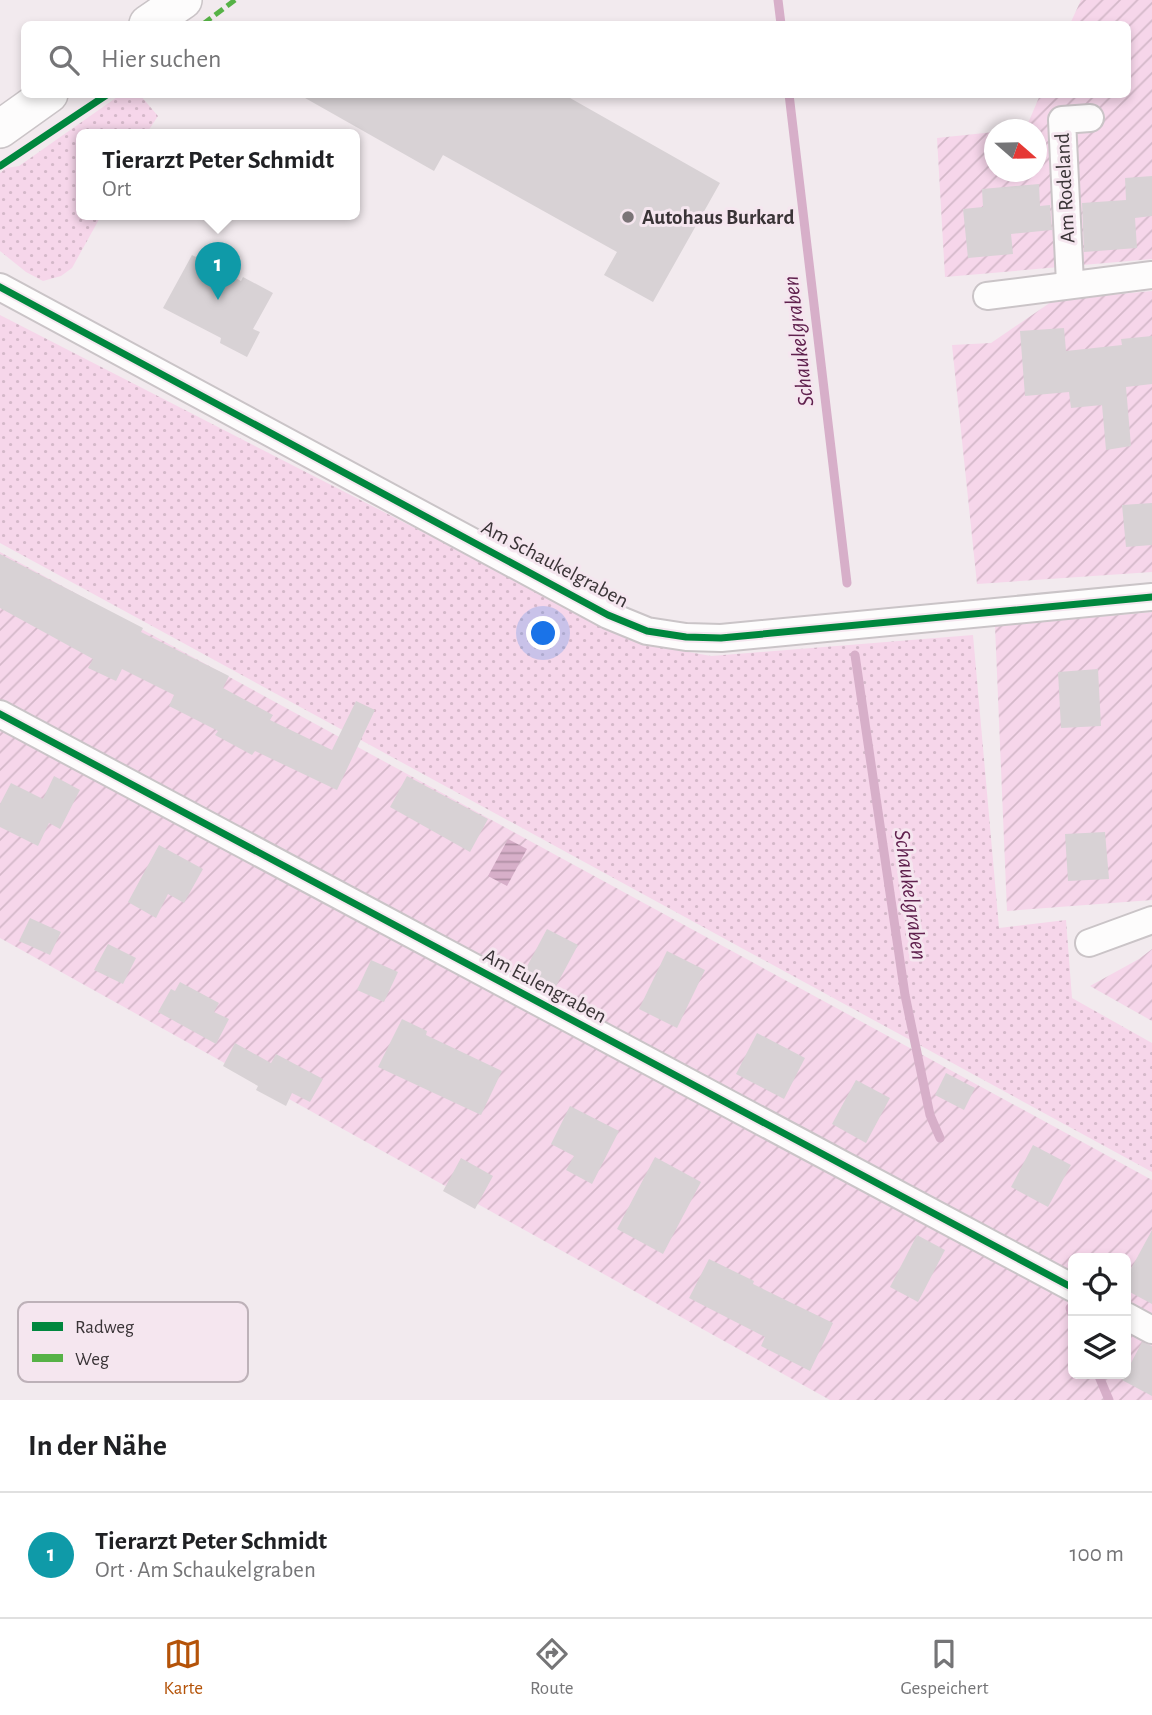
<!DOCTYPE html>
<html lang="de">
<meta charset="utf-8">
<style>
:root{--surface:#fff;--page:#f6f6f6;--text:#202124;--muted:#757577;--line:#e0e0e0;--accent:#b45309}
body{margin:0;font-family:"Alegreya Sans",sans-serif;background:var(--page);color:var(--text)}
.controls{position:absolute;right:21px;bottom:21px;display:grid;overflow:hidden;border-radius:10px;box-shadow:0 4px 10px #0003}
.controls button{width:63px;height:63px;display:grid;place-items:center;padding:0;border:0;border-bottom:2px solid var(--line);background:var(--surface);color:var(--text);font:35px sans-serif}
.compass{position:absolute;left:984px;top:119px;width:63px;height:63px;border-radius:50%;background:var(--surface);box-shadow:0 4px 10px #0003;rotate:110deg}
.you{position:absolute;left:544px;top:634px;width:24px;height:24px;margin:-18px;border:5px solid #fff;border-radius:50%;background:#1a73e8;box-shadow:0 0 0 10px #1a73e833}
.badge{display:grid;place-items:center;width:46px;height:46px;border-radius:50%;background:var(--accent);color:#fff;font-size:23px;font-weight:700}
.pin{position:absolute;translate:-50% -58px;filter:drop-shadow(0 2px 4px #0008)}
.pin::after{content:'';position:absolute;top:37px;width:24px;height:21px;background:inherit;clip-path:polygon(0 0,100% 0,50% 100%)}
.popup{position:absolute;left:76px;top:129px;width:284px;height:91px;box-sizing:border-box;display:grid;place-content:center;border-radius:10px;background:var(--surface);filter:drop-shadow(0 2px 5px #0005);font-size:23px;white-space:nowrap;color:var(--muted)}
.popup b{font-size:26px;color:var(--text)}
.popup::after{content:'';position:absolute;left:50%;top:100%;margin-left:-14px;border:14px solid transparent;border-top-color:var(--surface)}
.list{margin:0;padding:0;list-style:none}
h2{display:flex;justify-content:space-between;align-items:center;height:91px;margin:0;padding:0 28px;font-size:30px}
h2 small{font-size:23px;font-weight:400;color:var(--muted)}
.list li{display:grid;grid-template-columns:46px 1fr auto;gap:21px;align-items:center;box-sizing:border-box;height:126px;padding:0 28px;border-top:2px solid var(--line)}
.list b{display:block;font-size:26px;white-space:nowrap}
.list p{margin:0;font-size:23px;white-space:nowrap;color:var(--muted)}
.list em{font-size:23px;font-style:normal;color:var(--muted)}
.icon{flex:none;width:38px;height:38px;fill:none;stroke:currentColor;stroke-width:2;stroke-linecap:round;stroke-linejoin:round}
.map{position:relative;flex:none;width:1152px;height:1400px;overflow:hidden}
.search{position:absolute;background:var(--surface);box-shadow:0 4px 10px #0003;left:21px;right:21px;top:21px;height:77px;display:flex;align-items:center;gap:18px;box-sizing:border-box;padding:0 24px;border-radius:10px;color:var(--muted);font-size:26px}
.sheet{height:217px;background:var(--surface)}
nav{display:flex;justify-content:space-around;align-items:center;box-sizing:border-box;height:98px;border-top:2px solid var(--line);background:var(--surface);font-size:19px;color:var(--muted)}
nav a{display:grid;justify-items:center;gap:4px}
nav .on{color:var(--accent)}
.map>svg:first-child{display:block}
.grass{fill:url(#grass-dots)}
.garden{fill:url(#garden-furrows)}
.water{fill:url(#water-rules)}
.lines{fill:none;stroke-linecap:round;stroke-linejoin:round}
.stream{stroke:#d7afc9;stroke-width:9}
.building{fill:#d8d2d5}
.street-casing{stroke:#cac4c7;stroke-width:30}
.secondary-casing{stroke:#cac4c7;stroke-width:40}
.street{stroke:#fdfcfc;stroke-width:26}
.secondary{stroke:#fdfcfc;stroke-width:37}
.quiet{stroke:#56b246;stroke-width:5;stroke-dasharray:10 5;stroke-linecap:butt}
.cycleway-casing{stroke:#f5e6ef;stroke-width:11}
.cycleway{stroke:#00873e;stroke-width:7}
.poi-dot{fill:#7a7477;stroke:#f5e6ef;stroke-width:2.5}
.labels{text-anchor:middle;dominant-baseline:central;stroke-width:6;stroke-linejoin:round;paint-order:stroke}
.street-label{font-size:21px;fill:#3a3437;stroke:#f5e6ef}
.poi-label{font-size:21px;font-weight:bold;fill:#3a3437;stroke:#f5e6ef;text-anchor:start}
.water-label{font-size:23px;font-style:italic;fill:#60214e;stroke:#f5e6ef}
.key{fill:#f5e6ef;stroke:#bdb1b8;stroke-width:2}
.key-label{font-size:19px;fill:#3a3437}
</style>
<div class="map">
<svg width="1152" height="1400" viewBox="0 0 1152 1400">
<defs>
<pattern id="grass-dots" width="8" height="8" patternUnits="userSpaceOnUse" patternTransform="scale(1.75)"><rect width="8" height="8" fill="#f6d6ea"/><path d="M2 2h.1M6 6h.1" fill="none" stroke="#d4b8c9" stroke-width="1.8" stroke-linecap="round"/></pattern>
<pattern id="garden-furrows" width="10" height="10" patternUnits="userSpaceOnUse" patternTransform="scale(1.75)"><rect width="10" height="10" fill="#f6d6ea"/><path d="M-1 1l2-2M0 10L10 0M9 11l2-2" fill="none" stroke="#d4b8c9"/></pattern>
<pattern id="water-rules" width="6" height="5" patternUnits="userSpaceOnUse" patternTransform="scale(1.75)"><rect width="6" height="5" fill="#d7afc9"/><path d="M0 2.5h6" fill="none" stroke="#af8fa4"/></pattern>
</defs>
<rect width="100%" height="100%" fill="#f2eaee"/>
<!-- grass -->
<g class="grass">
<polygon points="120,95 140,95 158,116 146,134 82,134 82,214 102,214 72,268 61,276 43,281 26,272 0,251 0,173 6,168 19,166"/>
<polygon points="0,315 639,643 711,656 973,635 999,928 1066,920 1072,998 1152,1043 1152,1172 0,543"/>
</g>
<!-- garden -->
<g class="garden">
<polygon points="1081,0 1152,0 1152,259 945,277 937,138 994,132 995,172 1036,172 1036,130 1014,129 1026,128 1040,95 1128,94 1128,24 1070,24"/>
<polygon points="1152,291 1152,572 977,584 952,345 991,343 1054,300"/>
<polygon points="0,552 1152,1180 1152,1315 1126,1302 1126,1258 1073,1258 1073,1274 0,705"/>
<polygon points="1152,612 1152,900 1007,911 995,626"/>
<polygon points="0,728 1073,1301 1073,1374 1126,1374 1126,1329 1152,1343 1152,1400 830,1400 0,938"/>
<polygon points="1152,949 1152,1021 1090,986 1139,959"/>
</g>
<!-- water -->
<polygon class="water" points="508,839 527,849 507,886 488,876"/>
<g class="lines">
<!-- stream -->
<g class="stream">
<polyline points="778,0 781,24"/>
<polyline points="789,94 847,583"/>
<polyline points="855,655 905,995 930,1115 940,1138"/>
<polyline points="1070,1308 1073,1317"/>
<polyline points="1098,1374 1109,1400"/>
</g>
</g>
<!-- building -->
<g class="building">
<polygon points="298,94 563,94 720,183 653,302 604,275 617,252 443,155 434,171"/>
<polygon points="1152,176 1152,216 1135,218 1137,248 1084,252 1082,203 1126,200 1125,178"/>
<polygon points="1039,184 1040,206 1050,205 1052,230 1011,234 1013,254 968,258 963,209 983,207 982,189"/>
<polygon points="192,255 241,281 243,277 273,293 253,329 260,332 247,357 220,343 221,338 163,308"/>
<polygon points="1064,328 1066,351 1122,345 1121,339 1152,336 1152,384 1126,387 1131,446 1106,450 1102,405 1071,408 1069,392 1025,396 1020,331"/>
<polygon points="1152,503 1152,545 1126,547 1122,505"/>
<polygon points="0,554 143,628 141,632 229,676 223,688 273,715 270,720 332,750 356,701 375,710 337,790 255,751 252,755 215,735 218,731 169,706 174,695 122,669 116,681 88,668 93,659 0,608"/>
<polygon points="1098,669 1101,726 1061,728 1058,672"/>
<polygon points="54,776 80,790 60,829 49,823 38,846 0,827 0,804 11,783 43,799"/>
<polygon points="407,776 488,819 470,852 390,807"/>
<polygon points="1105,832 1109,879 1068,881 1065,834"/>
<polygon points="159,845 203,869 184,903 168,894 156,918 128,902"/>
<polygon points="30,918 61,932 50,955 19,941"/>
<polygon points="547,929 578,945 555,988 524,972"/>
<polygon points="108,944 136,958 123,984 94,970"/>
<polygon points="667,951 705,970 677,1028 639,1009"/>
<polygon points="371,960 398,972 384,1002 357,990"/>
<polygon points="180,982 219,1003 214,1012 229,1019 216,1044 158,1012 171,989 175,991"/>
<polygon points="402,1019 427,1031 426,1035 502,1071 481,1115 378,1067"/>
<polygon points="757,1033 805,1058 784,1099 736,1074"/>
<polygon points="235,1043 271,1063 276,1054 323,1079 310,1102 292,1093 286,1106 256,1090 258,1086 223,1066"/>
<polygon points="946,1073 975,1088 964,1110 935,1095"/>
<polygon points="856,1080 890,1098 866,1143 832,1124"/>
<polygon points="570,1106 619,1131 592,1184 566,1170 574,1156 551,1144"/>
<polygon points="1033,1145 1071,1165 1048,1207 1011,1187"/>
<polygon points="655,1157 701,1182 663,1254 617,1229"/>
<polygon points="461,1158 493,1176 475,1209 443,1191"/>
<polygon points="1152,1230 1152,1304 1126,1290 1126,1278"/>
<polygon points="917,1235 945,1250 918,1302 890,1287"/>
<polygon points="709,1259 754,1281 753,1284 833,1323 810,1371 761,1346 765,1337 689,1298"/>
<polygon points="1142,1342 1152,1346 1152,1396 1122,1380"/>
</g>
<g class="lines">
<defs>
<g id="street">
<polyline points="1070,283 1062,120 1090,118"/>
<polyline points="0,287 608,615 647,631 686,637 721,638 1152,597"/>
<polyline points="987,296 1152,275"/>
<polyline points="0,714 1073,1288"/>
<polyline points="1089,943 1152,920"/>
<polyline points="1126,1316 1152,1330"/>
</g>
<g id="secondary">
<polyline points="148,24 183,0"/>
<polyline points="0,129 49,94"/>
</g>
</defs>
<!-- street casing -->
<use href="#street" class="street-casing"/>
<!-- secondary casing -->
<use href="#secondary" class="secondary-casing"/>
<!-- street -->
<use href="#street" class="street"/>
<!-- secondary -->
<use href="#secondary" class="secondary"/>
<!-- quiet -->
<polyline class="quiet" points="203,24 235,0"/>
<defs>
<g id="cycleway">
<polyline points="0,166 108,94"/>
<polyline points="0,287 608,615 647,631 686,637 721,638 1152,597"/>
<polyline points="0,714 1073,1288"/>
</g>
</defs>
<!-- cycleway casing -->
<use href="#cycleway" class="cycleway-casing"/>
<!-- cycleway -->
<use href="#cycleway" class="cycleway"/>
</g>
<!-- markers -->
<circle class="poi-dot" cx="628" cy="217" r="7"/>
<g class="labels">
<!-- street labels -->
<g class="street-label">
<text transform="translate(1065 188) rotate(-93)">Am Rodeland</text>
<text transform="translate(555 564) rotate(28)">Am Schaukelgraben</text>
<text transform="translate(545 986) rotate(28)">Am Eulengraben</text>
</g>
<!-- poi labels -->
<g class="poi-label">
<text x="642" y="217">Autohaus Burkard</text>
</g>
<!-- water labels -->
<g class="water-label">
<text transform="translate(799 341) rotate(-97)">Schaukelgraben</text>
<text transform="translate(910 895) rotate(82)">Schaukelgraben</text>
</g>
</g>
<!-- legend -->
<rect x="18" y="1302" width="230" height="80" rx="10" class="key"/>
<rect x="32" y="1322" width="31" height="9" fill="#00873e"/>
<rect x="32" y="1354" width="31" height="8" fill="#56b246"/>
<g class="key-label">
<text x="75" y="1333">Radweg</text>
<text x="75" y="1365">Weg</text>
</g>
</svg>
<div class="controls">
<button><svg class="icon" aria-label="locate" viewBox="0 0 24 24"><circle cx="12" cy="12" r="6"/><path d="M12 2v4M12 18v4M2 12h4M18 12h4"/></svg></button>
<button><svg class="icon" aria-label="layers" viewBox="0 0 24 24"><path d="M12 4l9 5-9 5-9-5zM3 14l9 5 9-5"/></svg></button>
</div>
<svg class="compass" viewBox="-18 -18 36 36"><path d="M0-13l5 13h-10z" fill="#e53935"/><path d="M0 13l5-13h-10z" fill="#757577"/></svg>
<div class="you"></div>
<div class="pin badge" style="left:218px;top:300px;background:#0f9aa8">1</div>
<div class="popup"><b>Tierarzt Peter Schmidt</b>Ort</div>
<div class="search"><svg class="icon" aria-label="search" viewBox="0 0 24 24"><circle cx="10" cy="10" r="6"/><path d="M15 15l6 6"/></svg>Hier suchen</div>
</div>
<section class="sheet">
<h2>In der Nähe<small></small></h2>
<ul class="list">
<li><span class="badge" style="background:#0f9aa8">1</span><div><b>Tierarzt Peter Schmidt</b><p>Ort · Am Schaukelgraben</p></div><em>100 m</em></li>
</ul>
</section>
<nav>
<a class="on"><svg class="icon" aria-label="map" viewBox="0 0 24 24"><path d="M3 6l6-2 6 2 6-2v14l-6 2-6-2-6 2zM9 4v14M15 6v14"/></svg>Karte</a>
<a><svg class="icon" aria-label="directions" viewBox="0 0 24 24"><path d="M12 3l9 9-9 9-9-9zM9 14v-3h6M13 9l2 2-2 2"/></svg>Route</a>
<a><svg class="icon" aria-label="saved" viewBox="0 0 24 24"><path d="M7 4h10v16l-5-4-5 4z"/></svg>Gespeichert</a>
</nav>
